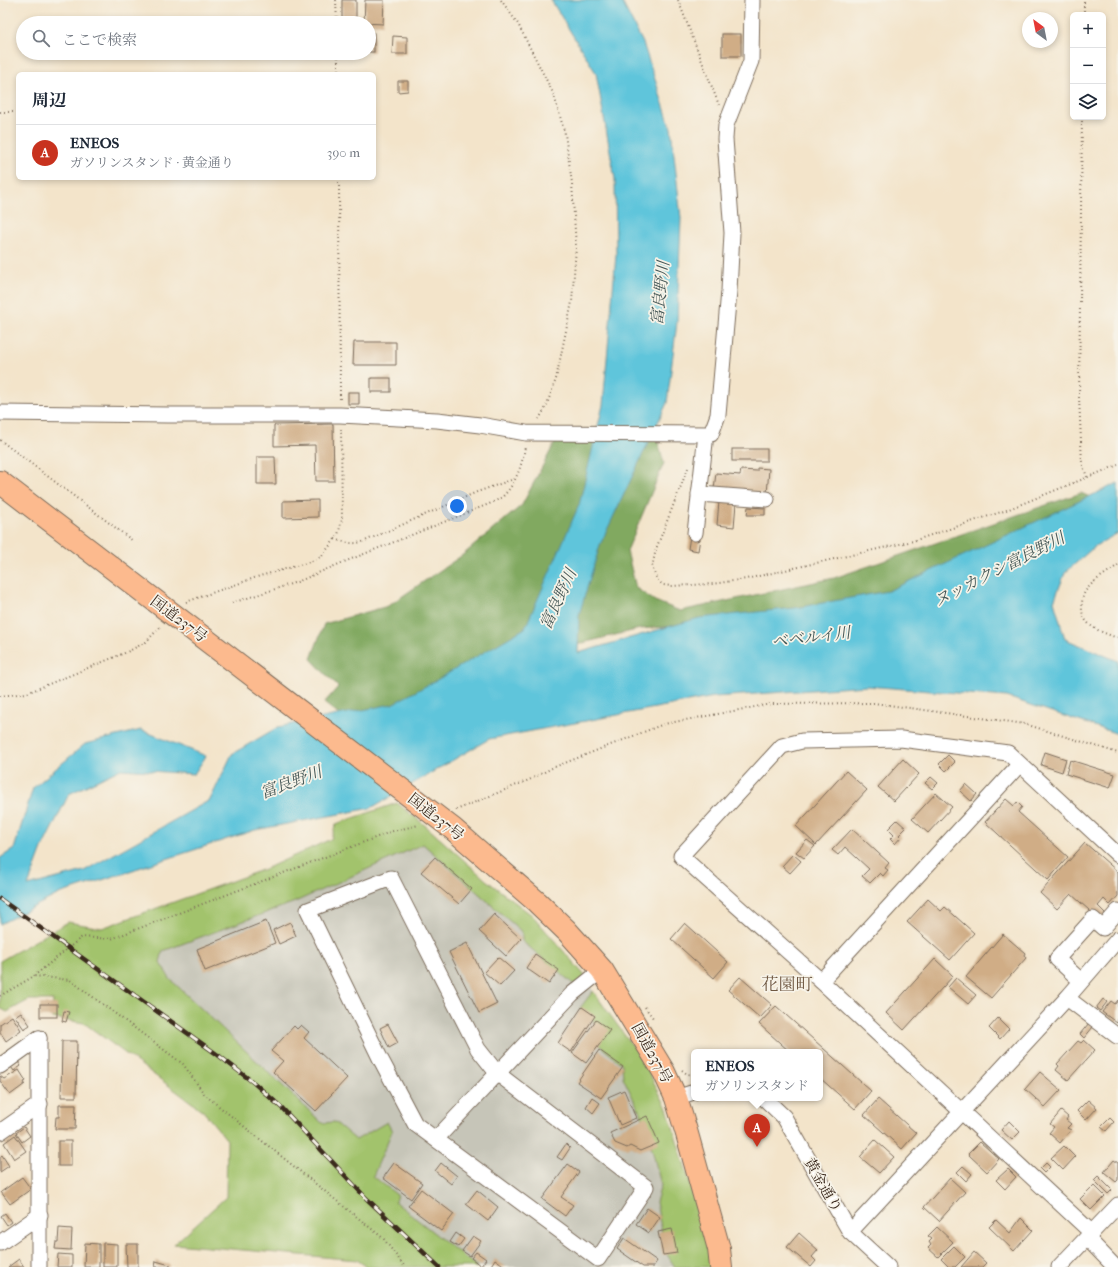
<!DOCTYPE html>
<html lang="ja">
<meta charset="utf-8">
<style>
:root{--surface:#fff;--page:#f2f2f3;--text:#1f2937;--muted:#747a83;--line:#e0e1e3;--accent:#c8321e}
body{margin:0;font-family:"IM FELL French Canon","Noto Serif JP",serif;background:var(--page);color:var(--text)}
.controls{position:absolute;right:12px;top:12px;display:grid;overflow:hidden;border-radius:6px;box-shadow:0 2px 6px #0003}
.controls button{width:36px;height:36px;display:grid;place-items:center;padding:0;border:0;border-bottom:1px solid var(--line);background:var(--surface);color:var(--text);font:20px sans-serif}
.compass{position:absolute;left:1022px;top:12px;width:36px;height:36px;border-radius:50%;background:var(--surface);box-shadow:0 2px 6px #0003;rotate:328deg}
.you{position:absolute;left:457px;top:506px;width:14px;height:14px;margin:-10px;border:3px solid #fff;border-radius:50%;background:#1a73e8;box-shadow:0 0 0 6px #1a73e833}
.badge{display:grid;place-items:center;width:26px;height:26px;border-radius:50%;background:var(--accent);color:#fff;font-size:13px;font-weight:700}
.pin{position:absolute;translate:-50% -33px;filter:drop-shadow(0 1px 2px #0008)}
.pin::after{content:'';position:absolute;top:21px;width:14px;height:12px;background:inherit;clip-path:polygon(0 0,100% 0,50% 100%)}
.popup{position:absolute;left:691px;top:1049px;width:132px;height:52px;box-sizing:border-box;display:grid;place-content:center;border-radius:6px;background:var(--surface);filter:drop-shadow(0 1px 3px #0005);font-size:13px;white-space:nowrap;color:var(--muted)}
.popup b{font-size:15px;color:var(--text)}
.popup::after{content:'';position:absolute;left:50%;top:100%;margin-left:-8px;border:8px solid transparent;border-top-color:var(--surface)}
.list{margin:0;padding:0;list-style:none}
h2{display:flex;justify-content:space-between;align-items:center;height:52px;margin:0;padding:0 16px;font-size:17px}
h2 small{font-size:13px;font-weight:400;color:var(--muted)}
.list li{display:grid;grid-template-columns:26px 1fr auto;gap:12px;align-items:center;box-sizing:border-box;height:56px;padding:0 16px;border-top:1px solid var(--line)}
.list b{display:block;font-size:15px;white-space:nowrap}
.list p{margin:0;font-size:13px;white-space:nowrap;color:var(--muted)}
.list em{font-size:13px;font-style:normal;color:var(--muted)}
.icon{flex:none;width:22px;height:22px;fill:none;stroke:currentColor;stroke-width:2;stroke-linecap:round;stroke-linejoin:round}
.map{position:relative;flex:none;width:1118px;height:1267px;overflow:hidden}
.search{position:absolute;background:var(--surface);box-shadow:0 2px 6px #0003;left:16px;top:16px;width:360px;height:44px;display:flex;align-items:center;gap:10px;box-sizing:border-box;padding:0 14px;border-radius:22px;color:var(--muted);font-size:15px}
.panel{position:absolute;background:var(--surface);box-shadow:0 2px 6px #0003;left:16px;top:72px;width:360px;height:108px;border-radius:6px}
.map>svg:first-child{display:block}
.industrial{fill:#c6c5b8}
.green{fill:#a2c36c;stroke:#6e7645}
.forest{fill:#81a960;stroke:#5e6a3f}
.water{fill:#5ec5db;stroke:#4c787c}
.building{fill:#d0ad86}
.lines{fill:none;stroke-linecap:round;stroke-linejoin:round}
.minor-casing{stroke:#7b6b5a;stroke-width:17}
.highway-casing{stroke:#7b6b5a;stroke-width:24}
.path{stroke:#7b6b5a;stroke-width:2;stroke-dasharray:1 3;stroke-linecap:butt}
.minor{stroke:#fff;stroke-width:15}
.highway{stroke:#fcba8e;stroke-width:22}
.rail-casing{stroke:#3b2a1e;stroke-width:4.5}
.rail{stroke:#f7f3e8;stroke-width:3;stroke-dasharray:9;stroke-linecap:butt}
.labels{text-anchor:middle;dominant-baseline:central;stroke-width:3.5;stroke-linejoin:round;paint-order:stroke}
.street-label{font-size:15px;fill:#3b2a1e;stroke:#f7f3e8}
.water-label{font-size:16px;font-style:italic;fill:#465857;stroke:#f7f3e8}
.quarter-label{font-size:17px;fill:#6f5842;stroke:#f7f3e8}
</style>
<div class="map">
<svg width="1118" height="1267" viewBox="0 0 1118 1267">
<rect width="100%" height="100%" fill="#f7f3e8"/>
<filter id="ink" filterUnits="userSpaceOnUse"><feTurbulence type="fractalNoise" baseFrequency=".025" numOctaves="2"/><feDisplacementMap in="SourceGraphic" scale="8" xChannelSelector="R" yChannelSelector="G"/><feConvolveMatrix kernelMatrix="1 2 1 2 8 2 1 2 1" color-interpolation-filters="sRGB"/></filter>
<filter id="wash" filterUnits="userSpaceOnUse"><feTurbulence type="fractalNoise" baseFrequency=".012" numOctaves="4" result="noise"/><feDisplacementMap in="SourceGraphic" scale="16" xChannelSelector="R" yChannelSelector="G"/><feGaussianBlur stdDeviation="0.9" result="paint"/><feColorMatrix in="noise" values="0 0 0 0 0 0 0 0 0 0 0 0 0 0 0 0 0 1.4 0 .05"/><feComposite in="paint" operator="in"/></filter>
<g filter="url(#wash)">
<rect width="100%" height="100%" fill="#f3e4ca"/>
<!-- industrial -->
<polygon class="industrial" points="424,844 522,932 522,941 586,977 593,991 580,1008 604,1031 598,1044 622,1064 623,1077 646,1125 661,1185 656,1202 666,1253 675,1267 477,1267 395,1202 397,1195 373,1175 391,1131 387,1122 356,1140 335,1122 322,1123 170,979 160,962 163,951 295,902"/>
<!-- green -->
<g class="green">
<polygon points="397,803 427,827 486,880 533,916 586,977 578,988 522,941 522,932 423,844 295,902 163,951 160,962 170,979 322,1123 335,1122 356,1140 387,1122 392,1131 373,1176 397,1195 395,1202 477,1267 367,1267 357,1260 174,1244 226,1197 227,1140 203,1111 84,1023 52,1018 53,1000 29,1000 7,1012 0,1008 0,961 68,922 102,928 265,869 331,839 336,824"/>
<polygon points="593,991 628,1040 638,1051 667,1108 711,1251 710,1267 675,1267 666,1253 656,1202 661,1185 646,1125 623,1077 622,1064 598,1044 604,1031 580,1008"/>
</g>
<!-- forest -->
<polygon class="forest" points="653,424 664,463 627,551 636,588 655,601 680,611 834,578 1081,493 1097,500 928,593 810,615 640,629 574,645 363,716 339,715 324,703 338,687 311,659 324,624 388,606 464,554 522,505 560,433"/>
<!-- water -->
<polygon class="water" points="551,0 621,0 643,43 671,128 681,218 677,322 667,403 600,545 579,615 578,653 699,618 795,608 888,591 1118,483 1118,533 1095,546 1065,573 1054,601 1065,639 1118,661 1118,734 1007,697 867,686 714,697 489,739 371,808 255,830 59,894 0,924 0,858 14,849 33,788 85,744 141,730 206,756 194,774 121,769 69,794 43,846 28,886 84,871 210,800 232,754 278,727 392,704 435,681 525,628 579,505 603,405 616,255 615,179 596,73"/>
<g id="blocks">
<!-- building -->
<g class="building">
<rect x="342" y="0" width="14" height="19"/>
<polygon points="365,0 384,0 383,24 364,23"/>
<rect x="369" y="33" width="5" height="19"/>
<rect x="722" y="34" width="19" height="22"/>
<polygon points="393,36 407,37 407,54 392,54"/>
<polygon points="398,81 408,81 408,91 398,92"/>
<polygon points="354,342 396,342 396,365 353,365"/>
<rect x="371" y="378" width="20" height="14"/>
<rect x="348" y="392" width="11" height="12"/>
<polygon points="333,424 334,481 316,481 315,445 274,446 274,425"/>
<rect x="732" y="449" width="35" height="12"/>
<polygon points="257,457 275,457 276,484 257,484"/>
<polygon points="757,468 769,469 767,494 714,489 716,473 740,475 741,470 757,471"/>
<polygon points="318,500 318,517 283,518 283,501"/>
<polygon points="719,501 736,503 734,527 717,525"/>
<polygon points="748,507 765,508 765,515 747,515"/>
<polygon points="690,536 700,538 698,551 688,549"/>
<polygon points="1045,752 1066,759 1062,772 1041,765"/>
<polygon points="948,755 955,762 946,771 939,764"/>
<polygon points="903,759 919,774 894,801 878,787"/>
<polygon points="1070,760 1115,774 1110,788 1066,774"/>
<polygon points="846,771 867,790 816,845 796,826"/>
<polygon points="931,777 938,783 932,789 925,783"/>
<polygon points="966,784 977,794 971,801 960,791"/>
<polygon points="936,793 952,807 928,833 912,819"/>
<polygon points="1006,799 1014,806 1017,802 1022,807 1018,812 1068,857 1048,880 985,822"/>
<polygon points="897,820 906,828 899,835 901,837 895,844 890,839 894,835 888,829"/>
<polygon points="852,829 889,863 885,868 888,870 883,876 880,873 870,883 862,876 869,869 845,847 838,855 832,850"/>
<polygon points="807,840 815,846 804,858 796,852"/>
<polygon points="1085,843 1118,872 1118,896 1110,905 1104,899 1098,906 1105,913 1103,918 1098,918 1071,894 1057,909 1040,893"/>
<polygon points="793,854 801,861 790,873 782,866"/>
<polygon points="435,857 472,889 459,904 421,872"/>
<polygon points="928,899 941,911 945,907 974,933 950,960 907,922"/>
<polygon points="494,914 521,939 506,956 479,931"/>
<polygon points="266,921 275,943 205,971 197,949"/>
<polygon points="290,922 296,936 279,944 273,930"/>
<polygon points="685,923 728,962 714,978 671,939"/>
<polygon points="1003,934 1025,953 1024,955 1026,958 991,998 966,977"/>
<polygon points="467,943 497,1004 479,1013 449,952"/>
<polygon points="535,954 559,970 549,984 526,968"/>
<polygon points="498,957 514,971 500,986 484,972"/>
<polygon points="935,959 953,976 904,1030 886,1013"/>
<polygon points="740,977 772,1005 760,1018 728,990"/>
<polygon points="956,978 976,995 968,1004 948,987"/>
<polygon points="1103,999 1107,1002 1100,1011 1096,1008"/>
<polygon points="1118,1000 1118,1021 1117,1023 1102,1012 1111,1001 1115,1004"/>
<rect x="40" y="1004" width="17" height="13"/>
<polygon points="776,1006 871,1091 855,1109 820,1078 820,1052 790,1052 759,1024"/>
<polygon points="582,1007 595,1016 571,1052 558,1043"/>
<polygon points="64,1011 69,1012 66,1022 62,1021"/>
<polygon points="21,1012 30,1025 24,1029 15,1016"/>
<polygon points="12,1016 21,1030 6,1041 0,1032 0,1024"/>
<polygon points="998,1018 1009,1029 1000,1039 989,1028"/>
<polygon points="596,1020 610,1030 586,1063 572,1053"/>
<polygon points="1089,1023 1093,1027 1084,1038 1080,1034"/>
<polygon points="388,1024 398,1043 389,1048 380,1028"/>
<polygon points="301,1025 309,1032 304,1038 347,1078 316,1111 273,1072 283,1061 271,1051 294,1026 297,1029"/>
<polygon points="1084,1040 1095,1050 1068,1080 1056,1070 1059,1066 1057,1064 1078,1041 1081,1043"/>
<polygon points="62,1041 77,1041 76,1097 61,1097"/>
<polygon points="599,1050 623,1067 601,1098 577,1082"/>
<polygon points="18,1062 21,1066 14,1071 11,1067"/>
<polygon points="19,1070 26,1081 24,1082 25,1084 10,1095 0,1081 0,1076 4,1079"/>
<polygon points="1040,1072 1061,1090 1045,1107 1025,1089"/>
<polygon points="624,1090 636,1118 620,1125 608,1097"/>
<polygon points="592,1097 600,1103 593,1113 586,1107"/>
<polygon points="878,1099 916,1133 902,1149 864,1115"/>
<polygon points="1088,1100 1097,1108 1086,1120 1077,1111"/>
<polygon points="59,1105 76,1105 75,1129 55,1129 56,1117 59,1117"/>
<polygon points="1061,1111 1068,1117 1066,1120 1071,1124 1067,1128 1071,1130 1060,1143 1049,1133 1054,1127 1050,1124"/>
<polygon points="647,1116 659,1143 640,1151 630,1146 627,1148 615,1143 610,1133"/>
<polygon points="1110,1118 1114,1122 1106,1131 1101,1127"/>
<polygon points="1009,1121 1020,1132 1012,1140 1001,1130"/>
<polygon points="24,1127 30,1136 22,1142 16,1133"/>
<polygon points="15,1135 26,1151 14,1159 4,1143"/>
<polygon points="875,1140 894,1157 879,1173 860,1157"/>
<rect x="58" y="1141" width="13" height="25"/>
<polygon points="980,1142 999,1159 987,1172 968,1154"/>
<polygon points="566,1144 570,1148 562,1160 557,1157"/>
<polygon points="1064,1146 1075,1157 1063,1170 1051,1158"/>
<polygon points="2,1155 9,1166 0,1172 0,1157"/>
<polygon points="1114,1160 1118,1163 1118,1180 1116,1182 1104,1172"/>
<polygon points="394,1163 422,1183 411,1199 383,1178"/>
<polygon points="441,1163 457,1176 451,1184 435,1171"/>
<polygon points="1046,1163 1050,1167 1044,1173 1040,1169"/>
<polygon points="568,1164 579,1172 561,1197 573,1205 565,1216 542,1199"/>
<polygon points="963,1166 972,1174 966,1181 957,1172"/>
<polygon points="1008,1169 1016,1177 1005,1189 996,1180"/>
<polygon points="1098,1176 1112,1190 1108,1194 1094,1180"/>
<polygon points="22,1177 31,1189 10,1204 1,1192"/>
<polygon points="950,1178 965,1192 939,1221 924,1207"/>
<polygon points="1094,1185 1105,1196 1091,1210 1080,1199"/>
<polygon points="421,1189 454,1214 441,1231 408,1206"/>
<polygon points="477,1190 498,1207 488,1221 466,1204"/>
<polygon points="647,1208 660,1217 649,1233 636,1224"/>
<polygon points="5,1213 11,1222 7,1225 1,1216"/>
<polygon points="1021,1218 1033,1230 1014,1251 989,1227 996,1220 1010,1233"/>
<polygon points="937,1227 953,1242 938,1257 928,1248 931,1245 929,1242 932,1239 928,1236"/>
<polygon points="59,1228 72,1229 71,1250 55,1249 56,1242 58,1242"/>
<polygon points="672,1229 677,1253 663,1255 658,1232"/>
<polygon points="456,1233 464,1239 458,1247 450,1242"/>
<polygon points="799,1233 818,1250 812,1257 816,1261 811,1267 787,1247"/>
<polygon points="473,1236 481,1241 470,1256 462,1251"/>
<polygon points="624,1238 657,1261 653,1267 643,1267 617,1249"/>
<polygon points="85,1243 99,1244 99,1267 84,1267"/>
<polygon points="103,1243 117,1244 117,1267 103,1267"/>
<polygon points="126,1244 138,1244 138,1267 127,1267"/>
<polygon points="954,1246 965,1257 955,1267 949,1267 941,1259"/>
<polygon points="476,1252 486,1259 481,1266 471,1258"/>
<polygon points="974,1252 986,1263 982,1267 961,1267"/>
<polygon points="58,1254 72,1255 72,1267 57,1267"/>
<polygon points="19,1259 24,1267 8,1267"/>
<polygon points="495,1259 506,1267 490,1267"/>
<polygon points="156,1261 170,1265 170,1267 155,1267"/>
</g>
</g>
</g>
<g filter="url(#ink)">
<use href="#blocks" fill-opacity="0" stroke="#7b6b5a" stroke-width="1"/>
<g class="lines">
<defs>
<g id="minor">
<polyline points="0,413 168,415 340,415 437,420 480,425 526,433 711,434 718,415 729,291 732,233 725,139 726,125 751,61 752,0"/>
<polyline points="699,494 767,499"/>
<polyline points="695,533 705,443"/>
<polygon points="391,878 478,1049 497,1073 646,1187 598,1259 415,1124 380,1058 308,910"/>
<polyline points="821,981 1019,765"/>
<polyline points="1081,981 1057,959 1093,919 1103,928 1118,911"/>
<polyline points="1067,998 1117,1036 1118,1035"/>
<polyline points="0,1066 39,1038"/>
<polyline points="676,1098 694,1092"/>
<polyline points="764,1098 784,1117 850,1232 888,1267"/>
<polyline points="0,1132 40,1104"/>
<polyline points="436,1139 572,994 602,970"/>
<polyline points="850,1232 1067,998 1118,939"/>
<polyline points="1092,1233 821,981 681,856 782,746 802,741 901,739 1008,753 1118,855"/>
<polyline points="1087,1238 1115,1267"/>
<polyline points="0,1243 40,1215"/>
<polyline points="39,1267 39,1038"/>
<polyline points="1059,1267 1118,1205"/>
</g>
<polyline id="highway" points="0,482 453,829 537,902 567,931 602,970 664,1072 676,1098 687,1134 719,1249 721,1267"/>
</defs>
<!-- minor casing -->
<use href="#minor" class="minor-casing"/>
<!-- highway casing -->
<use href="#highway" class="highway-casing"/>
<!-- path -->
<g class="path">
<polyline points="336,0 337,23"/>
<polyline points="501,0 518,24 554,95 565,134 572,183 576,247 572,302 556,379 546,407 539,419"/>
<polyline points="678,0 719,105"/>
<polyline points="1084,15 1084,0"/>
<polyline points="338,53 338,74"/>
<polyline points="0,112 18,112"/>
<polyline points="1082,117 1079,397 1082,463 1087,477"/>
<polyline points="339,178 340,402"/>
<polyline points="0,440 133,541"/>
<polyline points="688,468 656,549 652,567 657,580 663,585 671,586 712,584 746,579 913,541 1004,511 1118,465"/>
<path d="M 335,539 C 347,543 353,545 365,541 L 477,492 L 514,479"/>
<path d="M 1118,565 C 1109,572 1095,579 1088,588 C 1083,593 1082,599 1082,605 C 1080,626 1101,632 1118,638"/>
<polyline points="186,602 260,576 310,562 322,556 338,535 342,519 341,429"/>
<path d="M 232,603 L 297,582 L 339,564 L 489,504 C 495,501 501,499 505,494 C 516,483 523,462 525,447"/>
<polyline points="0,696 27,693 127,652 146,642 161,626"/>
<polyline points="456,810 529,780 552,768 664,724 771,704 874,703 1025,724 1118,753"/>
<polyline points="34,976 82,937 111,939 393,831 419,825"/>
<polyline points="0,996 34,976 70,980 183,1064 205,1095 383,1238 405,1267"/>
<polyline points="645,1007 653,1018"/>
<polyline points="682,1070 687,1074 694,1075"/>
</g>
<!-- minor -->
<use href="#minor" class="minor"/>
<!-- highway -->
<use href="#highway" class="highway"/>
<defs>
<polyline id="rail" points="0,899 218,1055 254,1083 282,1108 366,1198 439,1267"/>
</defs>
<!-- rail casing -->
<use href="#rail" class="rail-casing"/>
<!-- rail -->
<use href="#rail" class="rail"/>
</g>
</g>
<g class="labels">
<!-- street labels -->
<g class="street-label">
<text transform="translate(179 619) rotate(37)">国道237号</text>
<text transform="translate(436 817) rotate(38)">国道237号</text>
<text transform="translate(652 1053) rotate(61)">国道237号</text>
<text transform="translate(823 1185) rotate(60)">黄金通り</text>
</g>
<!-- water labels -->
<g class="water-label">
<text transform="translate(660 293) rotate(-84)">富良野川</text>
<text transform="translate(999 569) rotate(-27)">ヌッカクシ富良野川</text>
<text transform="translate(558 599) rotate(-65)">富良野川</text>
<text transform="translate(811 637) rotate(-7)">ベベルイ川</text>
<text transform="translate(291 782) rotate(-21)">富良野川</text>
</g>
<!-- quarter labels -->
<g class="quarter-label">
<text x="787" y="984">花園町</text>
</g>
</g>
</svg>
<div class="controls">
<button>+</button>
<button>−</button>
<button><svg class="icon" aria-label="layers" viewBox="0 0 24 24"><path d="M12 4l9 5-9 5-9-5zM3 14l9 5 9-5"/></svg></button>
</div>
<svg class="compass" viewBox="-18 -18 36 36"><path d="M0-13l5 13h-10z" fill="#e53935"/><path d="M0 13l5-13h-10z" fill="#747a83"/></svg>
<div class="you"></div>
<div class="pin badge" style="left:757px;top:1147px">A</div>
<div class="popup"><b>ENEOS</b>ガソリンスタンド</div>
<div class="search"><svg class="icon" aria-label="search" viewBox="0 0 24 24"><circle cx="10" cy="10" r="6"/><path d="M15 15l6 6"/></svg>ここで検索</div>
<section class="panel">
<h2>周辺<small></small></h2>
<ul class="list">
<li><span class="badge">A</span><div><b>ENEOS</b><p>ガソリンスタンド · 黄金通り</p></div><em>390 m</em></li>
</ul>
</section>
</div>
